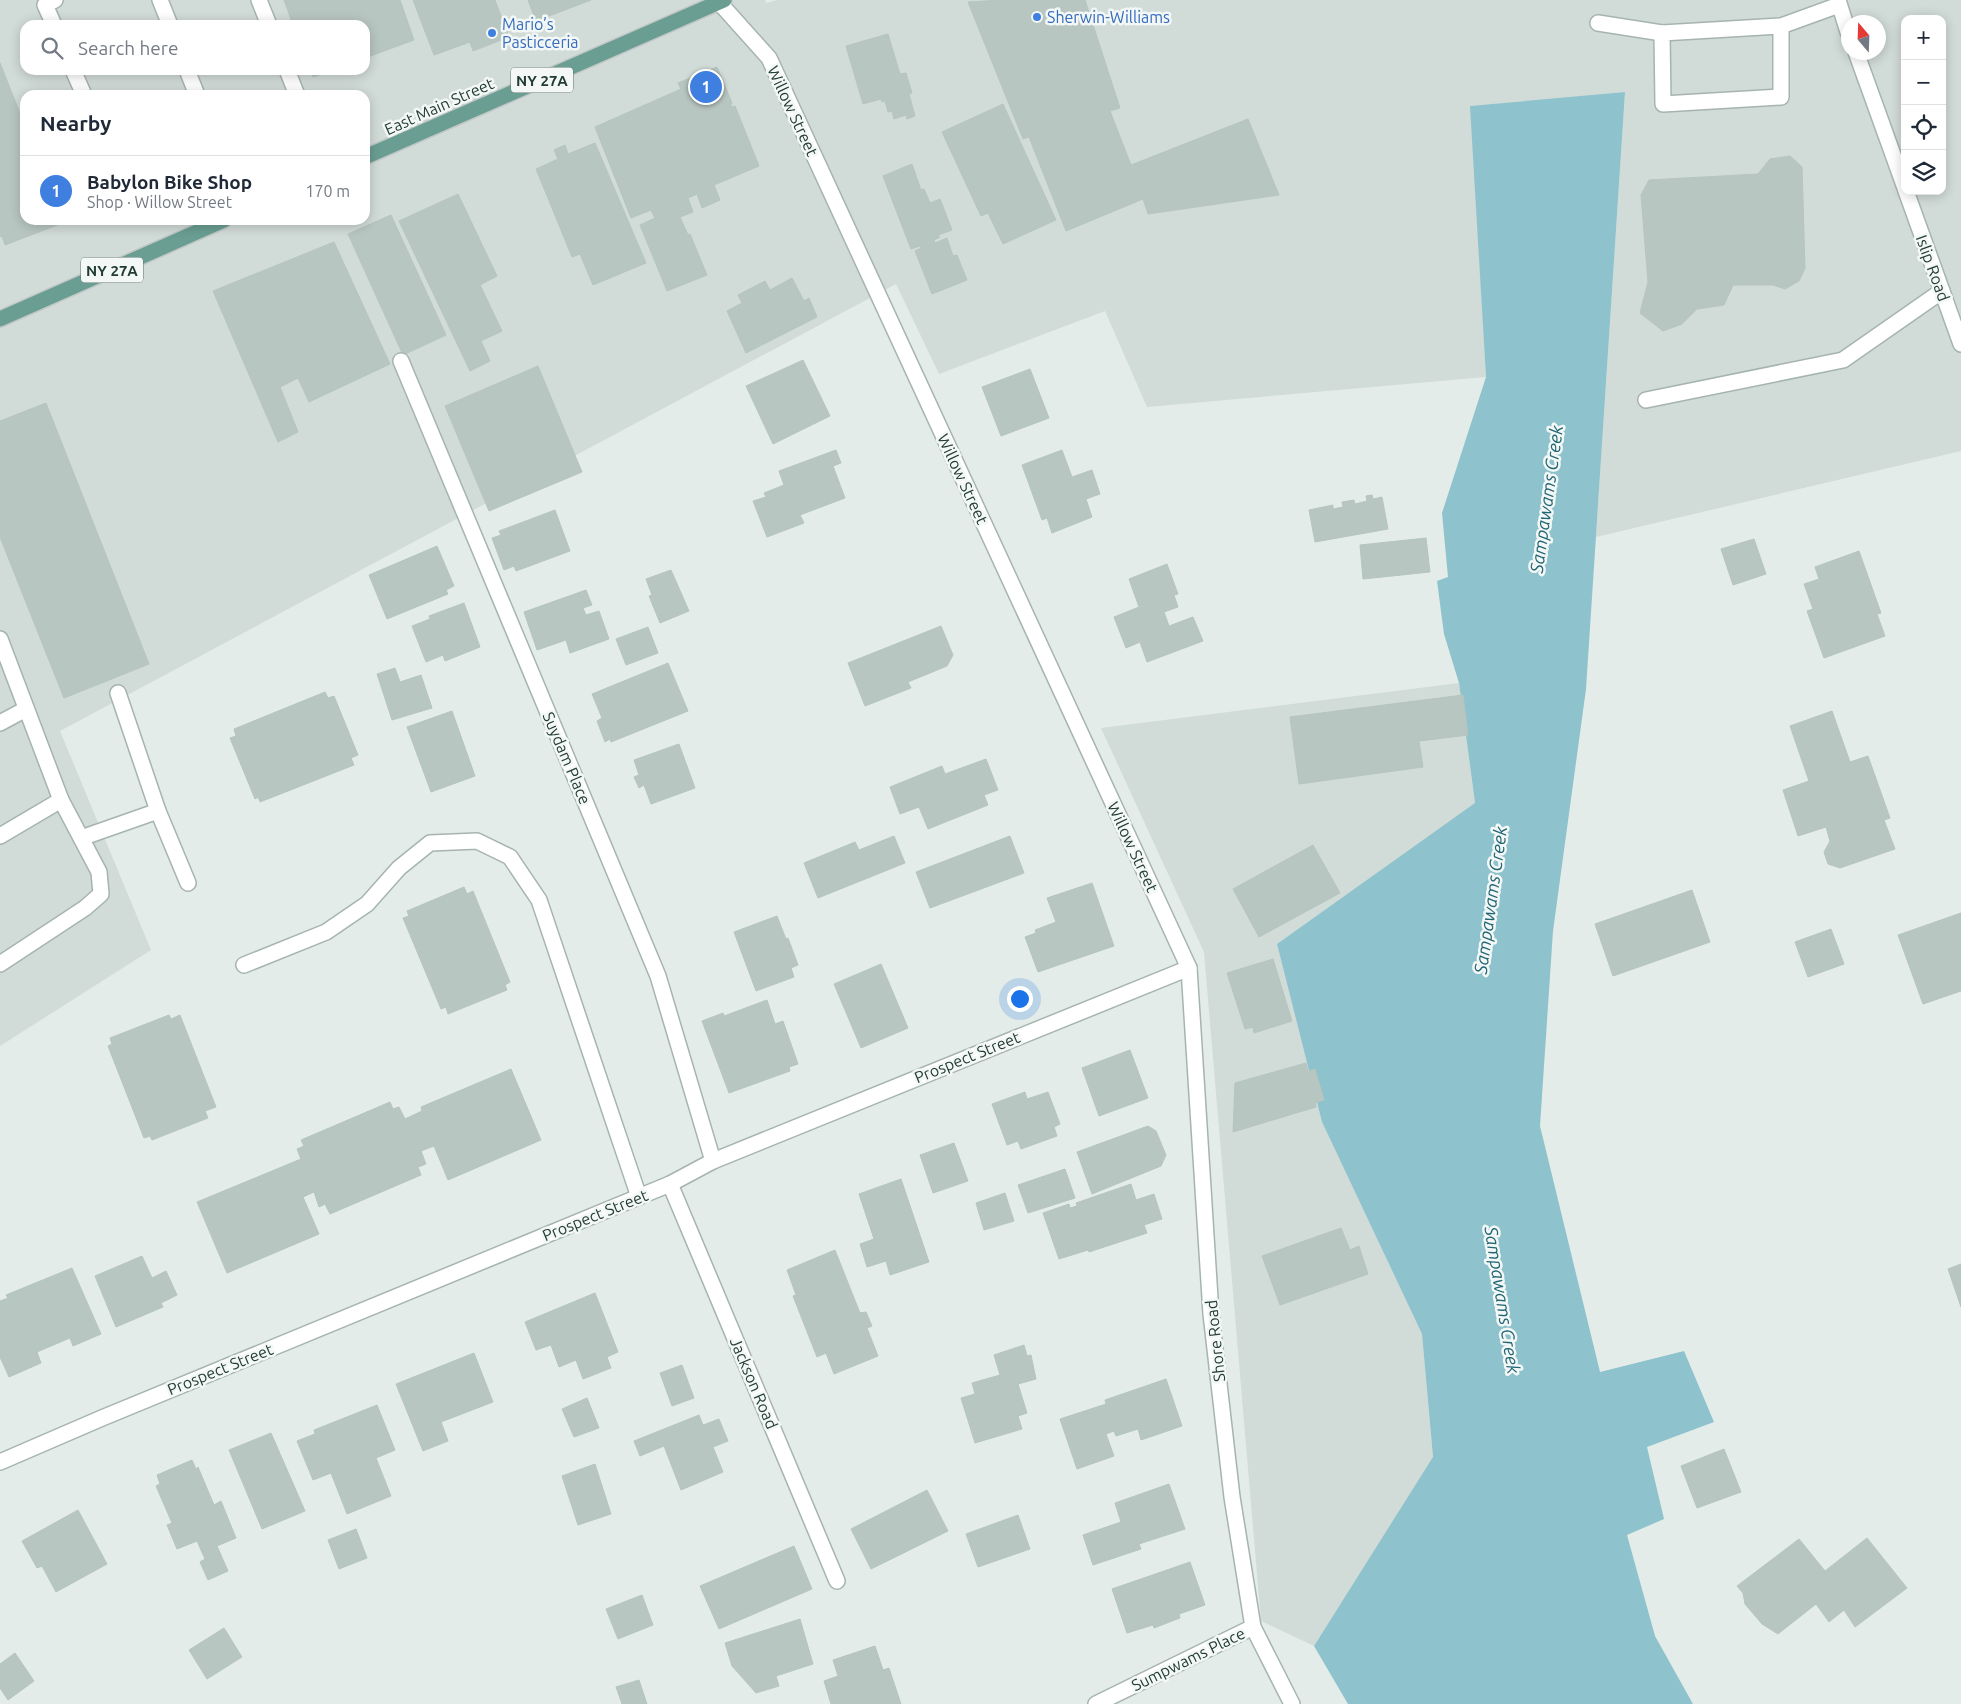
<!DOCTYPE html>
<meta charset="utf-8">
<style>
:root{--surface:#fff;--page:#f6f6f7;--text:#1f2937;--muted:#747a83;--line:#e0e1e3;--accent:#7a534b}
body{margin:0;font-family:Ubuntu,sans-serif;background:var(--page);color:var(--text)}
.controls{position:absolute;right:15px;top:15px;display:grid;overflow:hidden;border-radius:10px;box-shadow:0 2px 12px #0003}
.controls button{width:45px;height:45px;display:grid;place-items:center;padding:0;border:0;border-bottom:1px solid var(--line);background:var(--surface);color:var(--text);font:25px sans-serif}
.compass{position:absolute;left:1841px;top:15px;width:45px;height:45px;border-radius:50%;background:var(--surface);box-shadow:0 2px 12px #0003;rotate:341deg}
.you{position:absolute;left:1019px;top:998px;width:18px;height:18px;margin:-12px;border:4px solid #fff;border-radius:50%;background:#1a73e8;box-shadow:0 0 0 8px #1a73e833}
.badge{display:grid;place-items:center;width:32px;height:32px;border-radius:50%;background:var(--accent);color:#fff;font-size:16px;font-weight:700}
.pin{position:absolute;translate:-50% -50%;border:2px solid #fff;box-shadow:0 1px 5px #0006}
.list{margin:0;padding:0;list-style:none}
h2{display:flex;justify-content:space-between;align-items:center;height:65px;margin:0;padding:0 20px;font-size:21px}
h2 small{font-size:16px;font-weight:400;color:var(--muted)}
.list li{display:grid;grid-template-columns:32px 1fr auto;gap:15px;align-items:center;box-sizing:border-box;height:70px;padding:0 20px;border-top:1px solid var(--line)}
.list b{display:block;font-size:19px;white-space:nowrap}
.list p{margin:0;font-size:16px;white-space:nowrap;color:var(--muted)}
.list em{font-size:16px;font-style:normal;color:var(--muted)}
.icon{flex:none;width:28px;height:28px;fill:none;stroke:currentColor;stroke-width:2;stroke-linecap:round;stroke-linejoin:round}
.map{position:relative;flex:none;width:1961px;height:1704px;overflow:hidden}
.search{position:absolute;background:var(--surface);box-shadow:0 2px 12px #0003;left:20px;top:20px;width:350px;height:55px;display:flex;align-items:center;gap:12px;box-sizing:border-box;padding:0 18px;border-radius:15px;color:var(--muted);font-size:19px}
.panel{position:absolute;background:var(--surface);box-shadow:0 2px 12px #0003;left:20px;top:90px;width:350px;height:135px;border-radius:15px}
.map>svg:first-child{display:block}
.built{fill:#d1dbd7;fill-rule:evenodd}
.water{fill:#8ec2cd}
.building{fill:#b8c6c1;stroke:#b5c5bf}
.lines{fill:none;stroke-linecap:round;stroke-linejoin:round}
.lane-casing{stroke:#a6b4af;stroke-width:18}
.street-casing{stroke:#a6b4af;stroke-width:18}
.primary-casing{stroke:#c2c8c7;stroke-width:18}
.lane{stroke:#fff;stroke-width:15}
.street{stroke:#fff;stroke-width:15}
.primary{stroke:#6a9e92;stroke-width:15}
.shop-dot{fill:#3f7fe0;stroke:#f3f8f6;stroke-width:2}
.labels{text-anchor:middle;dominant-baseline:central;stroke-width:5;stroke-linejoin:round;paint-order:stroke}
.shield{fill:#f3f8f6;stroke:#627470;stroke-width:1}
.shield-label{font-size:15px;font-weight:bold;fill:#243c36}
.shop-label{font-size:16px;fill:#366cbe;stroke:#f3f8f6;text-anchor:start}
.street-label{font-size:16px;fill:#243c36;stroke:#f3f8f6}
.water-label{font-size:18px;font-style:italic;fill:#216574;stroke:#f3f8f6}
</style>
<div class="map">
<svg width="1961" height="1704" viewBox="0 0 1961 1704">
<rect width="100%" height="100%" fill="#e3ece8"/>
<!-- built -->
<g class="built">
<path d="M 0,0 L 765,0 L 766,3 L 777,0 L 1961,0 L 1961,451 L 1596,537 L 1625,92 L 1471,106 L 1486,377 L 1147,407 L 1105,311 L 939,374 L 896,284 L 60,731 L 151,950 L 0,1046 ZM 1905,19 L 1942,19 L 1942,191 L 1905,191 ZM 1848,22 L 1878,22 L 1878,52 L 1848,52 ZM 25,25 L 365,25 L 365,70 L 25,70 ZM 25,95 L 365,95 L 365,220 L 25,220 Z"/>
<polygon points="1459,683 1475,804 1277,944 1322,1122 1422,1334 1433,1458 1314,1646 1261,1621 1204,952 1101,728"/>
</g>
<!-- water -->
<polygon class="water" points="1625,92 1586,689 1553,931 1540,1126 1600,1372 1684,1351 1714,1422 1647,1447 1664,1519 1627,1535 1655,1636 1693,1704 1348,1704 1314,1646 1433,1457 1422,1334 1322,1122 1277,944 1475,803 1459,683 1444,634 1437,581 1448,577 1442,513 1486,377 1470,106"/>
<!-- building -->
<g class="building">
<polygon points="284,0 400,0 414,40 365,58 365,25 293,25"/>
<polygon points="413,0 495,0 509,37 473,51 470,42 434,55"/>
<polygon points="528,0 591,0 536,21"/>
<polygon points="1002,0 1085,0 1120,108 1110,111 1131,165 1248,119 1279,195 1148,214 1143,199 1066,231 1029,137 1023,139 968,2"/>
<polygon points="888,34 900,74 906,73 912,93 909,94 915,116 907,119 906,115 894,119 892,111 888,112 885,101 882,102 881,99 863,104 846,46"/>
<polygon points="0,63 25,126 25,220 65,222 5,245 2,236 0,237"/>
<polygon points="717,67 732,103 730,107 735,106 759,166 714,185 720,200 702,208 697,194 688,198 693,212 680,217 688,235 690,234 707,275 667,291 640,225 655,218 651,210 631,218 595,127 681,89 678,83"/>
<polygon points="310,70 332,70 313,77"/>
<polygon points="1003,104 1056,220 1003,244 988,213 981,216 942,132"/>
<polygon points="595,143 646,263 593,285 580,254 572,257 536,169 558,159 554,150 565,145 568,154"/>
<polygon points="1790,156 1802,167 1805,268 1799,281 1785,289 1773,285 1733,285 1724,305 1697,309 1682,324 1663,331 1640,313 1648,282 1641,195 1649,180 1758,174 1770,159"/>
<polygon points="912,164 921,190 924,189 930,203 940,199 952,230 938,235 940,237 934,240 935,243 947,238 953,256 957,255 967,280 932,294 915,251 921,248 920,246 911,249 883,176"/>
<polygon points="458,194 497,276 480,285 502,331 481,341 490,361 470,371 399,221"/>
<polygon points="391,215 446,335 403,355 348,234"/>
<polygon points="334,242 390,364 309,402 298,378 280,387 298,432 278,442 213,291"/>
<polygon points="792,278 804,301 809,298 817,317 746,353 727,311 742,303 738,295 765,281 770,290"/>
<polygon points="803,360 830,416 773,444 746,386"/>
<polygon points="538,366 582,472 489,511 445,406"/>
<polygon points="1030,369 1049,418 1001,436 982,387"/>
<polygon points="46,403 149,664 64,698 0,537 0,421"/>
<polygon points="836,450 841,463 833,466 845,498 800,515 804,523 767,537 753,501 766,497 764,493 784,485 779,471"/>
<polygon points="1062,450 1072,477 1092,470 1100,494 1086,499 1092,517 1052,533 1047,518 1042,520 1022,465"/>
<polygon points="1372,495 1373,499 1382,497 1388,529 1315,542 1309,510 1333,505 1333,509 1343,507 1342,502 1354,500 1355,504 1367,501 1366,496"/>
<polygon points="555,510 570,551 516,571 514,566 504,570 492,538 501,535 499,531"/>
<polygon points="1426,538 1430,572 1363,579 1360,545"/>
<polygon points="1754,539 1766,574 1733,585 1721,549"/>
<polygon points="437,546 454,586 446,590 448,594 387,619 369,575"/>
<polygon points="1859,551 1881,613 1877,614 1885,636 1824,658 1807,611 1813,609 1804,584 1819,579 1815,567"/>
<polygon points="1167,564 1178,594 1174,595 1178,607 1164,612 1169,626 1193,617 1203,641 1147,662 1140,642 1126,648 1114,617 1139,607 1129,579"/>
<polygon points="671,570 689,611 660,623 649,596 652,595 646,579"/>
<polygon points="586,590 592,605 583,608 586,615 599,611 609,639 570,653 566,640 537,650 524,612"/>
<polygon points="464,603 480,647 445,661 443,655 426,662 412,626 430,619 429,616"/>
<polygon points="941,626 953,655 947,666 908,682 911,688 865,706 848,663"/>
<polygon points="648,627 658,653 626,665 616,639"/>
<polygon points="668,663 688,711 611,742 610,739 605,742 597,721 602,718 592,694"/>
<polygon points="395,668 400,682 421,675 432,708 392,720 377,674"/>
<polygon points="325,692 328,698 334,696 358,755 351,758 354,765 260,802 258,797 255,799 230,738 236,736 234,729"/>
<polygon points="1463,695 1468,735 1419,741 1423,767 1299,784 1290,717"/>
<polygon points="452,711 475,776 431,792 407,727"/>
<polygon points="1832,711 1850,762 1868,756 1890,818 1884,820 1895,849 1840,868 1828,864 1824,852 1830,841 1826,827 1798,836 1783,790 1809,781 1790,726"/>
<polygon points="679,744 695,788 651,804 644,785 639,788 634,777 639,775 634,760"/>
<polygon points="986,759 998,790 984,795 988,805 928,829 919,807 900,814 890,787 942,766 945,774"/>
<polygon points="894,836 905,863 818,898 804,863 855,842 859,850"/>
<polygon points="1010,836 1024,873 930,908 916,872"/>
<polygon points="1313,845 1340,893 1259,937 1233,889"/>
<polygon points="1092,883 1114,946 1038,972 1025,937 1036,933 1035,930 1056,922 1047,898"/>
<polygon points="464,887 467,894 473,891 510,982 505,985 507,990 448,1014 446,1007 441,1009 403,918 409,916 407,911"/>
<polygon points="1692,890 1710,942 1613,976 1595,924"/>
<polygon points="1961,913 1961,991 1923,1004 1898,935"/>
<polygon points="777,916 786,939 788,938 798,965 791,968 794,977 756,991 734,932"/>
<polygon points="1831,929 1844,964 1808,977 1795,942"/>
<polygon points="1273,959 1292,1021 1254,1033 1253,1027 1245,1029 1227,973"/>
<polygon points="881,964 908,1028 861,1048 834,984"/>
<polygon points="767,1000 775,1024 783,1021 798,1064 789,1067 790,1071 729,1093 702,1021 723,1013 724,1016"/>
<polygon points="169,1015 171,1019 180,1015 216,1107 205,1111 208,1118 152,1140 150,1136 144,1138 108,1046 112,1044 110,1038"/>
<polygon points="1130,1050 1148,1098 1099,1116 1082,1068"/>
<polygon points="1306,1063 1308,1071 1315,1069 1324,1100 1315,1103 1316,1107 1233,1132 1235,1083"/>
<polygon points="511,1069 541,1140 448,1180 434,1146 421,1151 426,1164 418,1167 421,1175 330,1214 325,1204 319,1207 314,1192 303,1197 319,1234 227,1273 197,1202 301,1159 297,1149 304,1146 301,1140 390,1102 393,1109 399,1107 405,1119 422,1111 421,1107"/>
<polygon points="1025,1092 1027,1099 1048,1092 1060,1124 1054,1127 1057,1136 1021,1149 1018,1141 1007,1145 992,1104"/>
<polygon points="1148,1126 1156,1131 1166,1155 1161,1166 1092,1194 1077,1152"/>
<polygon points="954,1143 968,1181 933,1193 920,1155"/>
<polygon points="1065,1169 1075,1198 1028,1213 1018,1185"/>
<polygon points="901,1179 929,1262 890,1275 886,1261 867,1267 860,1244 874,1239 859,1194"/>
<polygon points="1131,1184 1136,1200 1154,1194 1162,1219 1144,1225 1147,1233 1089,1252 1088,1250 1059,1259 1043,1213 1069,1204 1070,1208 1077,1206 1076,1203"/>
<polygon points="1005,1193 1014,1221 984,1230 976,1203"/>
<polygon points="1341,1228 1350,1250 1359,1246 1368,1274 1280,1305 1262,1256"/>
<polygon points="835,1250 860,1313 866,1312 872,1326 867,1328 878,1356 834,1374 826,1353 817,1357 793,1296 796,1295 787,1270"/>
<polygon points="142,1256 152,1278 166,1271 177,1295 161,1303 163,1307 116,1327 95,1276"/>
<polygon points="1961,1264 1961,1307 1948,1269"/>
<polygon points="72,1268 101,1334 73,1346 70,1338 37,1352 41,1363 9,1377 0,1357 0,1301 8,1298 6,1295"/>
<polygon points="595,1293 618,1352 607,1357 611,1368 583,1379 576,1360 559,1367 551,1345 536,1350 525,1322"/>
<polygon points="1024,1345 1027,1356 1031,1355 1036,1379 1018,1384 1027,1413 1018,1416 1022,1429 975,1443 961,1398 975,1394 972,1383 1000,1375 994,1355"/>
<polygon points="474,1353 493,1402 441,1422 448,1441 423,1451 396,1384"/>
<polygon points="682,1365 694,1398 672,1406 660,1373"/>
<polygon points="1166,1379 1182,1426 1141,1440 1138,1429 1116,1436 1114,1431 1106,1434 1114,1456 1077,1469 1060,1419 1106,1404 1105,1400"/>
<polygon points="587,1398 599,1428 574,1437 562,1409"/>
<polygon points="377,1405 395,1450 376,1458 391,1496 347,1514 331,1473 313,1480 297,1441 315,1434 314,1430"/>
<polygon points="699,1415 703,1425 719,1419 728,1441 713,1447 723,1472 681,1490 664,1446 640,1456 634,1441"/>
<polygon points="271,1433 305,1511 262,1529 229,1450"/>
<polygon points="1724,1449 1741,1492 1697,1508 1681,1466"/>
<polygon points="192,1460 196,1469 198,1467 214,1505 221,1501 236,1538 217,1546 228,1571 208,1580 200,1562 205,1559 197,1541 177,1549 167,1525 172,1523 156,1486 160,1484 157,1475"/>
<polygon points="595,1464 611,1514 578,1525 562,1476"/>
<polygon points="1169,1484 1185,1529 1139,1544 1141,1549 1093,1565 1083,1535 1121,1522 1115,1503"/>
<polygon points="927,1490 948,1531 871,1569 851,1529"/>
<polygon points="78,1510 107,1564 56,1592 42,1566 37,1568 22,1541"/>
<polygon points="1018,1515 1030,1549 978,1567 966,1534"/>
<polygon points="356,1529 367,1558 339,1569 328,1540"/>
<polygon points="1867,1538 1907,1588 1855,1627 1844,1610 1829,1622 1816,1604 1778,1634 1762,1624 1745,1604 1743,1593 1737,1586 1799,1539 1825,1571"/>
<polygon points="794,1546 812,1589 719,1629 700,1586"/>
<polygon points="1190,1562 1205,1605 1179,1614 1180,1618 1154,1628 1153,1625 1127,1633 1112,1589"/>
<polygon points="642,1595 653,1625 618,1639 606,1609"/>
<polygon points="800,1619 813,1664 776,1676 779,1686 756,1693 732,1666 725,1643"/>
<polygon points="224,1628 242,1657 207,1679 189,1650"/>
<polygon points="875,1646 883,1670 889,1668 901,1704 831,1704 824,1681 838,1676 833,1660"/>
<polygon points="15,1653 34,1681 8,1700 0,1688 0,1664"/>
<polygon points="639,1680 647,1704 622,1704 616,1687"/>
</g>
<g class="lines">
<defs>
<g id="lane">
<polyline points="259,0 269,25"/>
<polyline points="1598,23 1662,33"/>
<polyline points="54,25 45,5 55,0"/>
<polyline points="1781,26 1781,97 1663,104 1662,33 1781,26 1839,5"/>
<polyline points="73,70 84,95"/>
<polyline points="287,70 297,95"/>
<polyline points="1646,400 1843,360 1942,291"/>
<polyline points="0,639 61,800"/>
<polyline points="118,693 158,811 188,883"/>
<polyline points="0,723 26,709"/>
<polyline points="0,836 61,800 99,872 101,894 85,908 0,964"/>
<polyline points="81,838 158,811"/>
<polyline points="244,965 326,932 367,904 399,868 430,843 477,841 510,857 539,900 639,1197"/>
</g>
<g id="street">
<polyline points="160,0 170,25"/>
<polyline points="717,0 769,58 1189,968 1211,1314 1232,1497 1253,1627 1292,1704"/>
<polyline points="1838,0 1848,32"/>
<polyline points="1856,52 1905,188"/>
<polyline points="187,70 197,95"/>
<polyline points="1906,191 1961,344"/>
<polyline points="401,361 658,976 713,1161"/>
<polyline points="670,1184 837,1581"/>
<polyline points="0,1462 102,1418 670,1184 713,1161 1189,968"/>
<polyline points="1096,1704 1253,1627"/>
</g>
<g id="primary">
<polyline points="365,157 724,0"/>
<polyline points="0,319 224,220"/>
</g>
</defs>
<!-- lane casing -->
<use href="#lane" class="lane-casing"/>
<!-- street casing -->
<use href="#street" class="street-casing"/>
<!-- primary casing -->
<use href="#primary" class="primary-casing"/>
<!-- lane -->
<use href="#lane" class="lane"/>
<!-- street -->
<use href="#street" class="street"/>
<!-- primary -->
<use href="#primary" class="primary"/>
</g>
<!-- markers -->
<g class="shop-dot">
<circle cx="1037" cy="17" r="5"/>
<circle cx="492" cy="33" r="5"/>
</g>
<g class="labels">
<!-- shield labels -->
<g class="shield">
<rect x="511" y="67.5" width="62" height="25" rx="4"/>
<rect x="81" y="257.5" width="62" height="25" rx="4"/>
</g>
<g class="shield-label">
<text x="542" y="80">NY 27A</text>
<text x="112" y="270">NY 27A</text>
</g>
<!-- shop labels -->
<g class="shop-label">
<text x="1047" y="17">Sherwin-Williams</text>
<text x="502" y="24">Mario’s<tspan x="502" dy="18">Pasticceria</tspan></text>
</g>
<!-- street labels -->
<g class="street-label">
<text transform="translate(439 106) rotate(-24)">East Main Street</text>
<text transform="translate(793 111) rotate(65)">Willow Street</text>
<text transform="translate(1933 268) rotate(70)">Islip Road</text>
<text transform="translate(963 479) rotate(65)">Willow Street</text>
<text transform="translate(567 758) rotate(67)">Suydam Place</text>
<text transform="translate(1133 847) rotate(65)">Willow Street</text>
<text transform="translate(967 1057) rotate(-22)">Prospect Street</text>
<text transform="translate(595 1215) rotate(-22)">Prospect Street</text>
<text transform="translate(1215 1341) rotate(-96)">Shore Road</text>
<text transform="translate(220 1369) rotate(-22)">Prospect Street</text>
<text transform="translate(754 1383) rotate(67)">Jackson Road</text>
<text transform="translate(1188 1659) rotate(-26)">Sumpwams Place</text>
</g>
<!-- water labels -->
<g class="water-label">
<text transform="translate(1546 499) rotate(-82)">Sampawams Creek</text>
<text transform="translate(1490 900) rotate(-82)">Sampawams Creek</text>
<text transform="translate(1503 1300) rotate(81)">Sampawams Creek</text>
</g>
</g>
</svg>
<div class="controls">
<button>+</button>
<button>−</button>
<button><svg class="icon" aria-label="locate" viewBox="0 0 24 24"><circle cx="12" cy="12" r="6"/><path d="M12 2v4M12 18v4M2 12h4M18 12h4"/></svg></button>
<button><svg class="icon" aria-label="layers" viewBox="0 0 24 24"><path d="M12 4l9 5-9 5-9-5zM3 14l9 5 9-5"/></svg></button>
</div>
<svg class="compass" viewBox="-18 -18 36 36"><path d="M0-13l5 13h-10z" fill="#e53935"/><path d="M0 13l5-13h-10z" fill="#747a83"/></svg>
<div class="you"></div>
<div class="pin badge" style="left:706px;top:87px;background:#3f7fe0">1</div>
<div class="search"><svg class="icon" aria-label="search" viewBox="0 0 24 24"><circle cx="10" cy="10" r="6"/><path d="M15 15l6 6"/></svg>Search here</div>
<section class="panel">
<h2>Nearby<small></small></h2>
<ul class="list">
<li><span class="badge" style="background:#3f7fe0">1</span><div><b>Babylon Bike Shop</b><p>Shop · Willow Street</p></div><em>170 m</em></li>
</ul>
</section>
</div>
